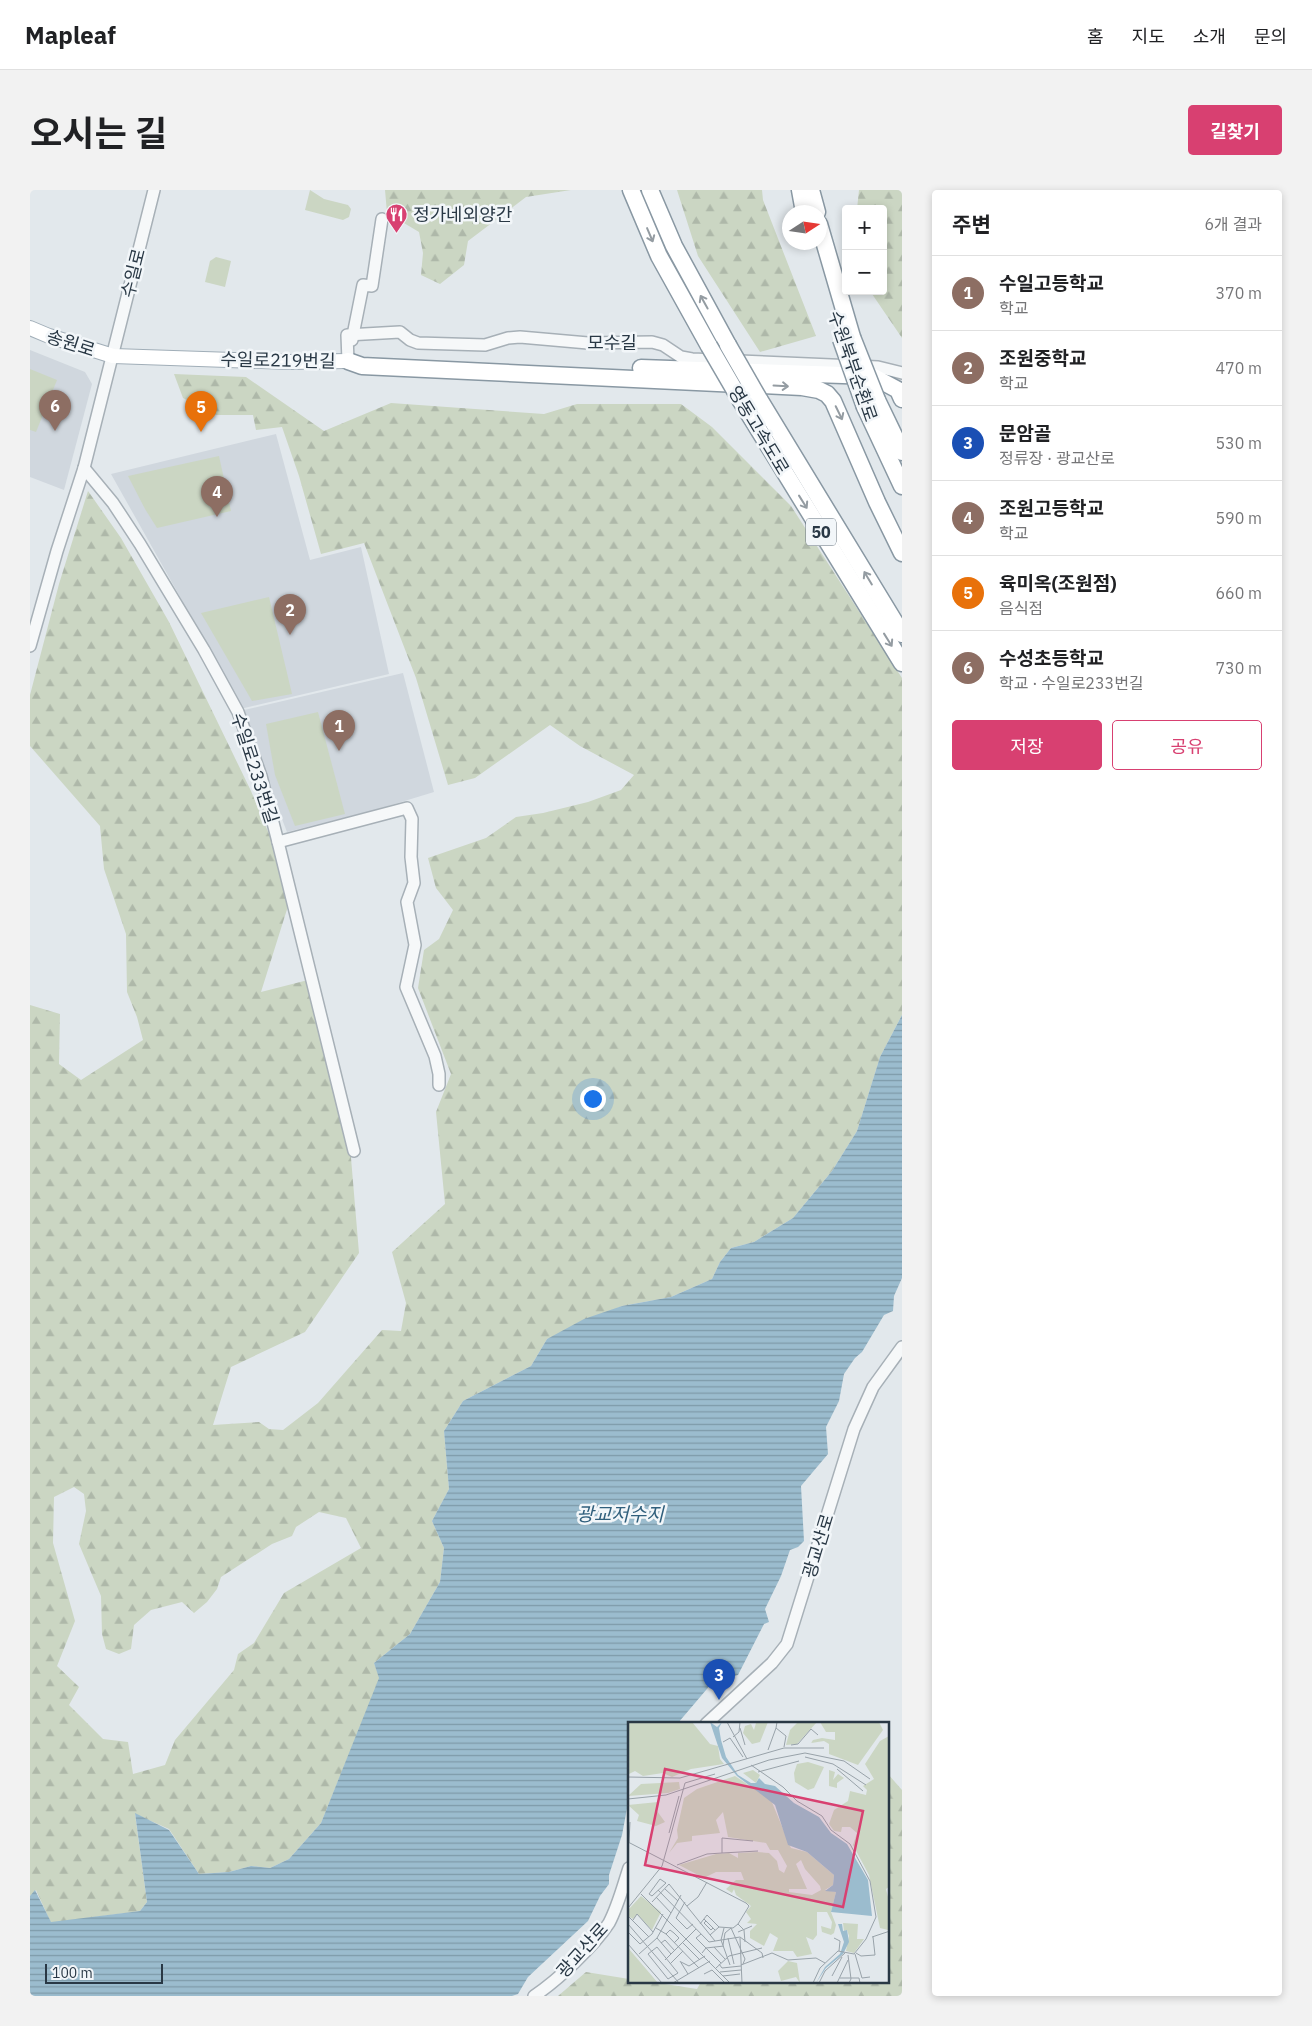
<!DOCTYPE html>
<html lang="ko">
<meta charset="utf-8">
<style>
:root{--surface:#fff;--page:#f2f2f2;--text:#202124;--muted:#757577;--line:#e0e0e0;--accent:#d84071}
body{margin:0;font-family:"IBM Plex Sans","Noto Sans KR",sans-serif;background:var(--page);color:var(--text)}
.controls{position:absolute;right:15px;top:15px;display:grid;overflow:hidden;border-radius:5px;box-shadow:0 2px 8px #0003}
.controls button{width:45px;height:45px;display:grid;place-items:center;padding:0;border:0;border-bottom:1px solid var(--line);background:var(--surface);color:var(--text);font:25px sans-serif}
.compass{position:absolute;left:752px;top:15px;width:45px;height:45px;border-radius:50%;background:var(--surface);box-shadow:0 2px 8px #0003;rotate:78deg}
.scale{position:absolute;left:15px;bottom:12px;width:118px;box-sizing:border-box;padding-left:5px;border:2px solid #293845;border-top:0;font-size:14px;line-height:18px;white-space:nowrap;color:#293845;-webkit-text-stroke:4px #f2f6f9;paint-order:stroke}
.you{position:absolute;left:562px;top:908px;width:18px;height:18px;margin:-12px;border:4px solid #fff;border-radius:50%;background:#1a73e8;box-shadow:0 0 0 8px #1a73e833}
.badge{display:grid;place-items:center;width:32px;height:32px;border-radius:50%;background:var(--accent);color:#fff;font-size:16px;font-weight:700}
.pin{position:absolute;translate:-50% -41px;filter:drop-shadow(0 1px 2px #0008)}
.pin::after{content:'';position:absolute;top:26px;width:18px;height:15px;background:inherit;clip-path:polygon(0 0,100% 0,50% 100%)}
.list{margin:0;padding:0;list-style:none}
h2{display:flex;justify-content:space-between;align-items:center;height:65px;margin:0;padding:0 20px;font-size:21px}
h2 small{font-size:16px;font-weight:400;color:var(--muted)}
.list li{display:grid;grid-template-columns:32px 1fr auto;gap:15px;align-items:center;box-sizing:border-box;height:75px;padding:0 20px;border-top:1px solid var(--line)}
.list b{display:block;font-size:19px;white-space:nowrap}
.list p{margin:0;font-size:16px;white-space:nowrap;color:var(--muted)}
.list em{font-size:16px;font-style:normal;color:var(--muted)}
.actions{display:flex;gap:10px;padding:15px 20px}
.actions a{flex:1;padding:11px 0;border:1px solid var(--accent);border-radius:5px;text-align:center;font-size:18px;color:var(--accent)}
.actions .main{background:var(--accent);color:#fff}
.map{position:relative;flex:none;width:872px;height:1806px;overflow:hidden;border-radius:5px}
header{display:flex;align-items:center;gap:30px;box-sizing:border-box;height:70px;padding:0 25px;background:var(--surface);border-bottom:1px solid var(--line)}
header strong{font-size:24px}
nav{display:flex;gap:28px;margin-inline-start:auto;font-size:18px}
.intro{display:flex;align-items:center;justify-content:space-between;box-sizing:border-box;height:120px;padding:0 30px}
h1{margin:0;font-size:35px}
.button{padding:12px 22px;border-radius:5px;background:var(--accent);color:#fff;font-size:18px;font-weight:700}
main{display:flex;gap:30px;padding:0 30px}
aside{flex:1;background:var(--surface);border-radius:5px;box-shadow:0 2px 8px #0003}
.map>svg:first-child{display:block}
.built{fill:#d0d7de}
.forest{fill:url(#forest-firs);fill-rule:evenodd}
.park{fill:#cbd6c3}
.water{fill:url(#water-rules)}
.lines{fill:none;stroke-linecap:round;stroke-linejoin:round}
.minor-casing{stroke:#a7b0b7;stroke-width:14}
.major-casing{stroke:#a1aeb8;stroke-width:16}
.highway-casing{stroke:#8998a3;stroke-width:19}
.minor{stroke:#f6f8f9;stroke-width:11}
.major{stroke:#fff;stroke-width:14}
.highway{stroke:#fff;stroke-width:16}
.highway-bridge-casing{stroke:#8998a3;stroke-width:19;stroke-linecap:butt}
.highway-bridge{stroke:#fff;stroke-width:16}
.oneway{stroke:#949ca2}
.labels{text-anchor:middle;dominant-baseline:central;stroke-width:5;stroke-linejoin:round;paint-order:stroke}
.shield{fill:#f2f6f9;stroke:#65717b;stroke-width:1}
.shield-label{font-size:16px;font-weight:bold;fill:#293845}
.poi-label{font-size:18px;fill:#293845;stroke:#f2f6f9;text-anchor:start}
.street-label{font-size:18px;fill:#293845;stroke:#f2f6f9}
.water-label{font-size:19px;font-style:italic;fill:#305f7c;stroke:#f2f6f9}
.inset-road{fill:none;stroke:#98a2a9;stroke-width:1}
.view{fill:#d84071;fill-opacity:0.15;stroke:#d84071;stroke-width:2.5}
.inset-edge{fill:none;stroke:#293845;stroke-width:2.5}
</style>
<header>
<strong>Mapleaf</strong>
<nav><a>홈</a><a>지도</a><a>소개</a><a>문의</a></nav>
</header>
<div class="intro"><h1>오시는 길</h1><a class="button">길찾기</a></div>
<main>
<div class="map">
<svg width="872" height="1806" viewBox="0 0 872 1806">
<defs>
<pattern id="forest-firs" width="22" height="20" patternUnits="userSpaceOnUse" patternTransform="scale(1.25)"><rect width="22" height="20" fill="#cbd6c3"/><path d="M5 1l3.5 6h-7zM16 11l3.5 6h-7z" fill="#aeb8a9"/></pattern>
<pattern id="water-rules" width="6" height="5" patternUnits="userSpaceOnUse" patternTransform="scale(1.25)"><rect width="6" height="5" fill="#9bbcce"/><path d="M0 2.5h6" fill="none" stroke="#7e9aa9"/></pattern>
</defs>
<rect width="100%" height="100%" fill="#e2e8ec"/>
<!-- built -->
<g class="built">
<polygon points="0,160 55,182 62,194 34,300 0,287"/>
<polygon points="246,244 280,370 331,357 359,484 210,519 149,405 81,284"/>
<polygon points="373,483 404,602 345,620 257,642 210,521"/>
</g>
<!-- forest -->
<g class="forest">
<polygon points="355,0 541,0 496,7 438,51 434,75 410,94 391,85 393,63 389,42 357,23"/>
<polygon points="647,0 732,0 733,10 786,146 730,162 668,66"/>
<polygon points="829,0 872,0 872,148 840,101 853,101 853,19 827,19"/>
<path d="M 144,184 L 216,187 L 294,241 L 361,213 L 514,224 L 547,214 L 651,214 L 682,237 L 761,316 L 872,488 L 872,825 L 850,867 L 827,941 L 802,981 L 763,1028 L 724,1052 L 701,1058 L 690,1072 L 682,1089 L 641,1107 L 592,1116 L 517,1149 L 501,1176 L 433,1211 L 414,1241 L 419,1299 L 402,1331 L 414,1358 L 410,1392 L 380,1444 L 344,1473 L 350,1488 L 291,1633 L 259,1669 L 240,1678 L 221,1676 L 199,1682 L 169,1684 L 139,1639 L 105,1624 L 117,1712 L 110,1721 L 21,1733 L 6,1700 L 0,1706 L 0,815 L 30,824 L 29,874 L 51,890 L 113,850 L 107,827 L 97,802 L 96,744 L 74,679 L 70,636 L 0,556 L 0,505 L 29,394 L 58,301 L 91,348 L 139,432 L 221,601 L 247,663 L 259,713 L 231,802 L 278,790 L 320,956 L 329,1063 L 275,1142 L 201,1177 L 183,1235 L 229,1232 L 239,1239 L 253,1240 L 288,1213 L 352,1140 L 371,1141 L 376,1113 L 362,1062 L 415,1014 L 406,922 L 421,884 L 388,798 L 394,760 L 409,749 L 423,720 L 406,698 L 398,668 L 456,648 L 486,627 L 513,623 L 558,612 L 591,600 L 604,585 L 550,556 L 520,535 L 445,588 L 418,595 L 386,488 L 334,353 L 291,364 L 269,286 L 252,237 L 226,240 L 223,225 L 186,225 L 153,208 ZM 44,1297 L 54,1304 L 56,1321 L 49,1354 L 71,1406 L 72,1444 L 76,1459 L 89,1464 L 101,1459 L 104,1435 L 121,1420 L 152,1412 L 164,1423 L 177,1412 L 187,1399 L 191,1387 L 242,1354 L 262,1346 L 266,1337 L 289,1322 L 316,1328 L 331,1358 L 254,1403 L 224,1453 L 208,1464 L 204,1480 L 145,1550 L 135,1575 L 103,1584 L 98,1552 L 73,1549 L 39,1515 L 49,1497 L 27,1476 L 45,1431 L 23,1353 L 24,1307 Z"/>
<polygon points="858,1584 872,1600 872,1806 528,1806 556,1782 599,1789 599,1792 622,1792 667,1799 671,1792 858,1792"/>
</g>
<!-- park -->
<g class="park">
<polygon points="280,0 294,9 318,15 321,19 319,27 313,30 275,20"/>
<polygon points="186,67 201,71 195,97 175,92 180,71"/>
<polygon points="0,179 27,190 6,242 0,240"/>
<polygon points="189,266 201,321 127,338 115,319 98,286"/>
<polygon points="239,407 262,504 222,511 171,423"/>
<polygon points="288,522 315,624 265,636 245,585 236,534"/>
</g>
<!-- water -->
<polygon class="water" points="872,825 872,1088 864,1106 863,1121 854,1125 832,1162 825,1168 814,1184 809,1211 796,1237 798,1264 771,1296 774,1351 768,1357 760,1360 751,1386 735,1419 739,1432 734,1434 708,1485 682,1493 648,1533 599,1534 599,1608 592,1645 579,1685 579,1694 570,1706 558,1731 498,1787 488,1804 482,1806 0,1806 0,1706 5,1700 21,1732 110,1721 117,1712 105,1623 139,1640 169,1684 199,1682 221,1676 240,1678 259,1669 291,1633 349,1488 344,1473 380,1444 410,1392 414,1358 402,1331 419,1299 414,1241 433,1211 501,1176 517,1149 554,1129 592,1116 641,1107 682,1089 690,1072 701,1058 724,1052 763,1028 802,981 827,941 850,867"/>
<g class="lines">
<defs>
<g id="minor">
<polyline points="322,150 333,95 342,96 352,29"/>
<polyline points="318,171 317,145 370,142 380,150 388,153 455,155 478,148 490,147 558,153 622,152 633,155 651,167 662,169 848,177 872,183"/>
<polyline points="54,278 83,313 110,354 174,460 208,522 231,586 248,652 377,618 382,629 381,667 384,693 377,712 385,755 376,797 405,866 409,884 409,895"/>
<polyline points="0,456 27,361 54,278 124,0"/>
<polyline points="248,652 324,961"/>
<polyline points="676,1534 742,1473 757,1454 824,1239 843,1197 872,1157"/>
<path d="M 504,1806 C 527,1791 564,1756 579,1733 C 588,1716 593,1696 599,1678"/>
</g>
<polyline id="major" points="0,138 19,146 83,166 259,172 318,171"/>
<g id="highway">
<polyline points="601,0 629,66 679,156"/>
<polyline points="620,0 644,56 698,155"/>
<polyline points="770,0 774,22"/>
<polyline points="781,0 787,22"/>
<polyline points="789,34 822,147"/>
<polyline points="318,171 332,176 772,197 789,200 797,204 803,211 847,312 872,363"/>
<polyline points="611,178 842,186 868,200 872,209"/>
<polyline points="729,209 872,444"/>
<polyline points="847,210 872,262"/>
<polyline points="711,211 872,473"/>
<polyline points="835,217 872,296"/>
</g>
</defs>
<!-- minor casing -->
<use href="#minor" class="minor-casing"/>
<!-- major casing -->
<use href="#major" class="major-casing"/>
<!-- highway casing -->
<use href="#highway" class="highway-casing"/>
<!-- minor -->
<use href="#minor" class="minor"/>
<!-- major -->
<use href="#major" class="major"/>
<!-- highway -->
<use href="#highway" class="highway"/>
<defs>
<g id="highway-bridge">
<polyline points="822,147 847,210"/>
<polyline points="811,149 835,217"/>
<polyline points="698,155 729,209"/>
<polyline points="679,156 711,211"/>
</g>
</defs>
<!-- highway-bridge casing -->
<use href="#highway-bridge" class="highway-bridge-casing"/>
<!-- highway-bridge -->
<use href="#highway-bridge" class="highway-bridge"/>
</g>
<!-- one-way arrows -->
<defs><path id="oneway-shaft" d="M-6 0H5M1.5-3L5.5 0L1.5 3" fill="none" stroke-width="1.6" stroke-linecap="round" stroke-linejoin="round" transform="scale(1.25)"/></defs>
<g class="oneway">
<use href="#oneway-shaft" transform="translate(620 45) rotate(67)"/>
<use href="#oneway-shaft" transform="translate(674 112) rotate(-119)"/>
<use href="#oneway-shaft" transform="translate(751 196) rotate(3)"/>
<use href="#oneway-shaft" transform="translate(809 223) rotate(64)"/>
<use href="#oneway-shaft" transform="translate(773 312) rotate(58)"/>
<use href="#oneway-shaft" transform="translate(838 388) rotate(-121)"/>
<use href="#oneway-shaft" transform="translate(858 450) rotate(58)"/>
</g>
<!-- icons -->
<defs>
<symbol id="restaurant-pin" viewBox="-11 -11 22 30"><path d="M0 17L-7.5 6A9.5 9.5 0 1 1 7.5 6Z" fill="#d84071" stroke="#f2f6f9"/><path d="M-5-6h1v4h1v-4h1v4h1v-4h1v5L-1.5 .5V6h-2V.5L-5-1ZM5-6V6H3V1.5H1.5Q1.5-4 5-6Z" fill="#fff"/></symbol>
</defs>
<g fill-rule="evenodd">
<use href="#restaurant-pin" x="354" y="12" width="25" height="34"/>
</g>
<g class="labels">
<!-- shield labels -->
<rect class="shield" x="776" y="328.5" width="30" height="27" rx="4"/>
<g class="shield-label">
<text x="791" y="342">50</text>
</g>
<!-- poi labels -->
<g class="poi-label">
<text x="383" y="24">정가네외양간</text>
</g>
<!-- street labels -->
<g class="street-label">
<text transform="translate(103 83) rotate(-76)">수일로</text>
<text x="582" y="152">모수길</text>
<text transform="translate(41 153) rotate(18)">송원로</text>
<text transform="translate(248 170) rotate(1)">수일로219번길</text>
<text transform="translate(823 176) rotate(71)">수원북부순환로</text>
<text transform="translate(729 240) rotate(59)">영동고속도로</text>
<text transform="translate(225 578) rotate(72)">수일로233번길</text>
<text transform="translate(788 1356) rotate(-73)">광교산로</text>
<text transform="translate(552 1760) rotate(-48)">광교산로</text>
</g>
<!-- water labels -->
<g class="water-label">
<text x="590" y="1324">광교저수지</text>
</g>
</g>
<!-- overview -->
<g transform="translate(598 1532)">
<rect width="261" height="261" fill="#e2e8ec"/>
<path d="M 0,0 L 64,0 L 82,22 L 90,24 L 92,37 L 96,42 L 63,47 L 44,55 L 35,51 L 15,54 L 7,49 L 1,52 ZM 140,0 L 132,20 L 124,22 L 115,11 L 117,4 L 123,2 L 126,8 L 128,1 ZM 170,0 L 189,0 L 169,22 L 158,23 L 162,8 ZM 192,0 L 251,0 L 255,8 L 230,43 L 201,32 L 201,22 L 196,19 L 183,21 L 185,18 L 194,16 L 207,18 L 207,10 L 198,10 ZM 261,14 L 262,164 L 258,167 L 261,179 L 260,208 L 252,206 L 241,153 L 225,123 L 229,111 L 222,105 L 214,105 L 213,110 L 206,109 L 201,102 L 206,88 L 220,79 L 222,69 L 238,73 L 239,68 L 235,64 L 246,57 L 237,42 L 252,19 ZM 180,40 L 196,45 L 186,66 L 180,68 L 167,60 L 166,51 L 169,42 ZM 201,48 L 207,50 L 205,58 L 210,52 L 216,56 L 209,61 L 209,66 L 201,64 ZM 107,54 L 143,78 L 163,126 L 179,130 L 206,153 L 205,163 L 197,168 L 208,170 L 203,190 L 208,203 L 206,211 L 203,213 L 194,210 L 193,204 L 203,207 L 204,200 L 199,190 L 189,190 L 189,213 L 185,218 L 178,215 L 184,232 L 169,235 L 165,229 L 145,229 L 150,216 L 142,211 L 136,224 L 122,216 L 122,209 L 129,202 L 119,201 L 123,197 L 118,190 L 123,184 L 108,173 L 106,167 L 104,171 L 98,167 L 108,158 L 116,158 L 113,150 L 88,150 L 76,156 L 51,143 L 88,132 L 101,131 L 110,136 L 110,131 L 129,130 L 141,131 L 149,139 L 151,148 L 156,151 L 159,144 L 150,128 L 142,128 L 138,121 L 100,115 L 95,90 L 88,98 L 92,111 L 64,114 L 64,119 L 49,121 L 41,131 L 50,116 L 49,108 L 56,76 L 69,67 ZM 173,138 L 177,147 L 192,164 L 193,168 L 184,173 L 161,170 L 161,167 L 179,167 L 168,142 ZM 51,60 L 52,67 L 40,71 L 0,74 L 13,62 ZM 30,80 L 29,89 L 37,100 L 28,104 L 9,99 L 11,93 L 0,83 ZM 13,174 L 33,190 L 24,208 L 9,192 L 5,197 L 0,194 L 0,188 ZM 160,239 L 169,241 L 172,261 L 168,255 L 153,259 L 150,249 Z" fill="#cbd6c3" fill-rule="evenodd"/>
<path d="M 125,48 L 132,53 L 128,61 L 115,51 ZM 215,201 L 230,202 L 229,217 L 236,217 L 226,231 L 218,229 L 221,214 L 219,208 L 216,209 ZM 0,226 L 1,227 L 30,261 L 0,261 Z" fill="#cbd6c3"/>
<path d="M 82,0 L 89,5 L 94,0 L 91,6 L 93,18 L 98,35 L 110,53 L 123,61 L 128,61 L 131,56 L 137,62 L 147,64 L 166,81 L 191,95 L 203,111 L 219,122 L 240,158 L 244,194 L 203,190 L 208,170 L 197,169 L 205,163 L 206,153 L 179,130 L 160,123 L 147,83 L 109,54 L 94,36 ZM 210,202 L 214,202 L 215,209 L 219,208 L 221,220 L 215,232 L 198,246 L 188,261 L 197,245 L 212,232 L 216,220 Z" fill="#9bbcce"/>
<path class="inset-road" d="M 99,0 L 119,37M 149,0 L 148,6 L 158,14 L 156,25M 112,6 L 117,23M 105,15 L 111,10 L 112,0M 95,20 L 102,16 L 115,35M 163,23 L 170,22 L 183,7 L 190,13M 140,28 L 148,6M 177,35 L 205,42 L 238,63M 123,43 L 155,65 L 169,79 L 194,94 L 203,108 L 222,122 L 242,159 L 248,195 L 238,217 L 226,232 L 210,229 L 192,246 L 185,261M 209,47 L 235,69M 130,50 L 171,39M 0,55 L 52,56 L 156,26 L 196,26M 0,77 L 38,73 L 141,38 L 177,31 L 216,39 L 242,57M 41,111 L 51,74M 43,112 L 57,61 L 87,52M 0,120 L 118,181 L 121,184 L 110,202M 1,120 L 2,100M 94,131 L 130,129M 49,143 L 79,132 L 94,131 L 94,116 L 125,119M 32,157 L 38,161 L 24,174 L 21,172 ZM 37,167 L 50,179M 30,168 L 81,220 L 112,215 L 134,231 L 135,236M 13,172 L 102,261M 28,175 L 43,191M 24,180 L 41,162 L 87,219M 57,180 L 48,196 L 59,207 L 65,202M 59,184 L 70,175 L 79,160M 0,186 L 34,144 L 43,112M 0,194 L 21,215M 76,197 L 87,208M 5,198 L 9,192 L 25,210M 78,199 L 76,201 L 83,208 L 85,206M 0,202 L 51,261M 72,202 L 79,193 L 91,205M 110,202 L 116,208 L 117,220M 28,206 L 38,212 L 71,246M 96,206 L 93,218 L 102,243M 0,210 L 12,222 L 24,212 L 35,192M 110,210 L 124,204M 38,212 L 42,208 L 46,211 L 51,216 L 46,221M 73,212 L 68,216 L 93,241M 82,213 L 91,205 L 105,206 L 110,202M 244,215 L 262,209M 29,216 L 43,232M 100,216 L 106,242M 112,216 L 114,261M 206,216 L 212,219 L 211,229M 33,221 L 37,218 L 47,229M 55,221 L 72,238M 0,222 L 34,261M 95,223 L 97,211 L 103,206 L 117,237 L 115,242M 29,225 L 50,251 L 40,257 L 20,232 ZM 86,225 L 97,237M 74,231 L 78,226 L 96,224M 228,231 L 233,234 L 247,233 L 245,215M 11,232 L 29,216 L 53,173M 227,232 L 234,256 L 242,255M 220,233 L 223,257 L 221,261M 37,238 L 68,207M 52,239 L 60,252M 53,240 L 61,244 L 77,234M 42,242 L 55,229M 91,242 L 94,246 L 113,244M 113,243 L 144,231 L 160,238 L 188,236 L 197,241M 88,246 L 101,234 L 134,226M 92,250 L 113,248M 76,252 L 84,248 L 97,261M 95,254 L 112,252M 204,254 L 214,235M 212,256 L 231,256 L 232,261M 45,261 L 82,239M 191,261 L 197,249 L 217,231M 209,261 L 220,238"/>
<path class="view" d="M 37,47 L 235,89 L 215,185 L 17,143 Z"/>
<rect width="261" height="261" class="inset-edge"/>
</g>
</svg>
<div class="controls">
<button>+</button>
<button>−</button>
</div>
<svg class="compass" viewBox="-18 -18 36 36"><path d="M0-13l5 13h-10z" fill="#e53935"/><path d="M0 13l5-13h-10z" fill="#757577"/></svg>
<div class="scale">100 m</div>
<div class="you"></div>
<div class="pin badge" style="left:309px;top:561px;background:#8d6e63">1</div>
<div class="pin badge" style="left:260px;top:445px;background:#8d6e63">2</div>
<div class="pin badge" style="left:689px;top:1510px;background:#1a4fb4">3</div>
<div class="pin badge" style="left:187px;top:327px;background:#8d6e63">4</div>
<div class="pin badge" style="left:171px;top:242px;background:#e8710a">5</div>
<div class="pin badge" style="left:25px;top:241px;background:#8d6e63">6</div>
</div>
<aside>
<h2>주변<small>6개 결과</small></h2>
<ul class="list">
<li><span class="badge" style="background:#8d6e63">1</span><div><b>수일고등학교</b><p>학교</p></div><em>370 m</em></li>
<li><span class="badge" style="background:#8d6e63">2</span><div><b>조원중학교</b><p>학교</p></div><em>470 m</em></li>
<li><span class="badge" style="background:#1a4fb4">3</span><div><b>문암골</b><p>정류장 · 광교산로</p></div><em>530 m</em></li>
<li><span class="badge" style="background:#8d6e63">4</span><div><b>조원고등학교</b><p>학교</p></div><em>590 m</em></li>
<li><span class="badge" style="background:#e8710a">5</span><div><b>육미옥(조원점)</b><p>음식점</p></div><em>660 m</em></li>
<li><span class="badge" style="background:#8d6e63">6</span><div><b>수성초등학교</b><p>학교 · 수일로233번길</p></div><em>730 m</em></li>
</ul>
<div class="actions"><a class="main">저장</a><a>공유</a></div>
</aside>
</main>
